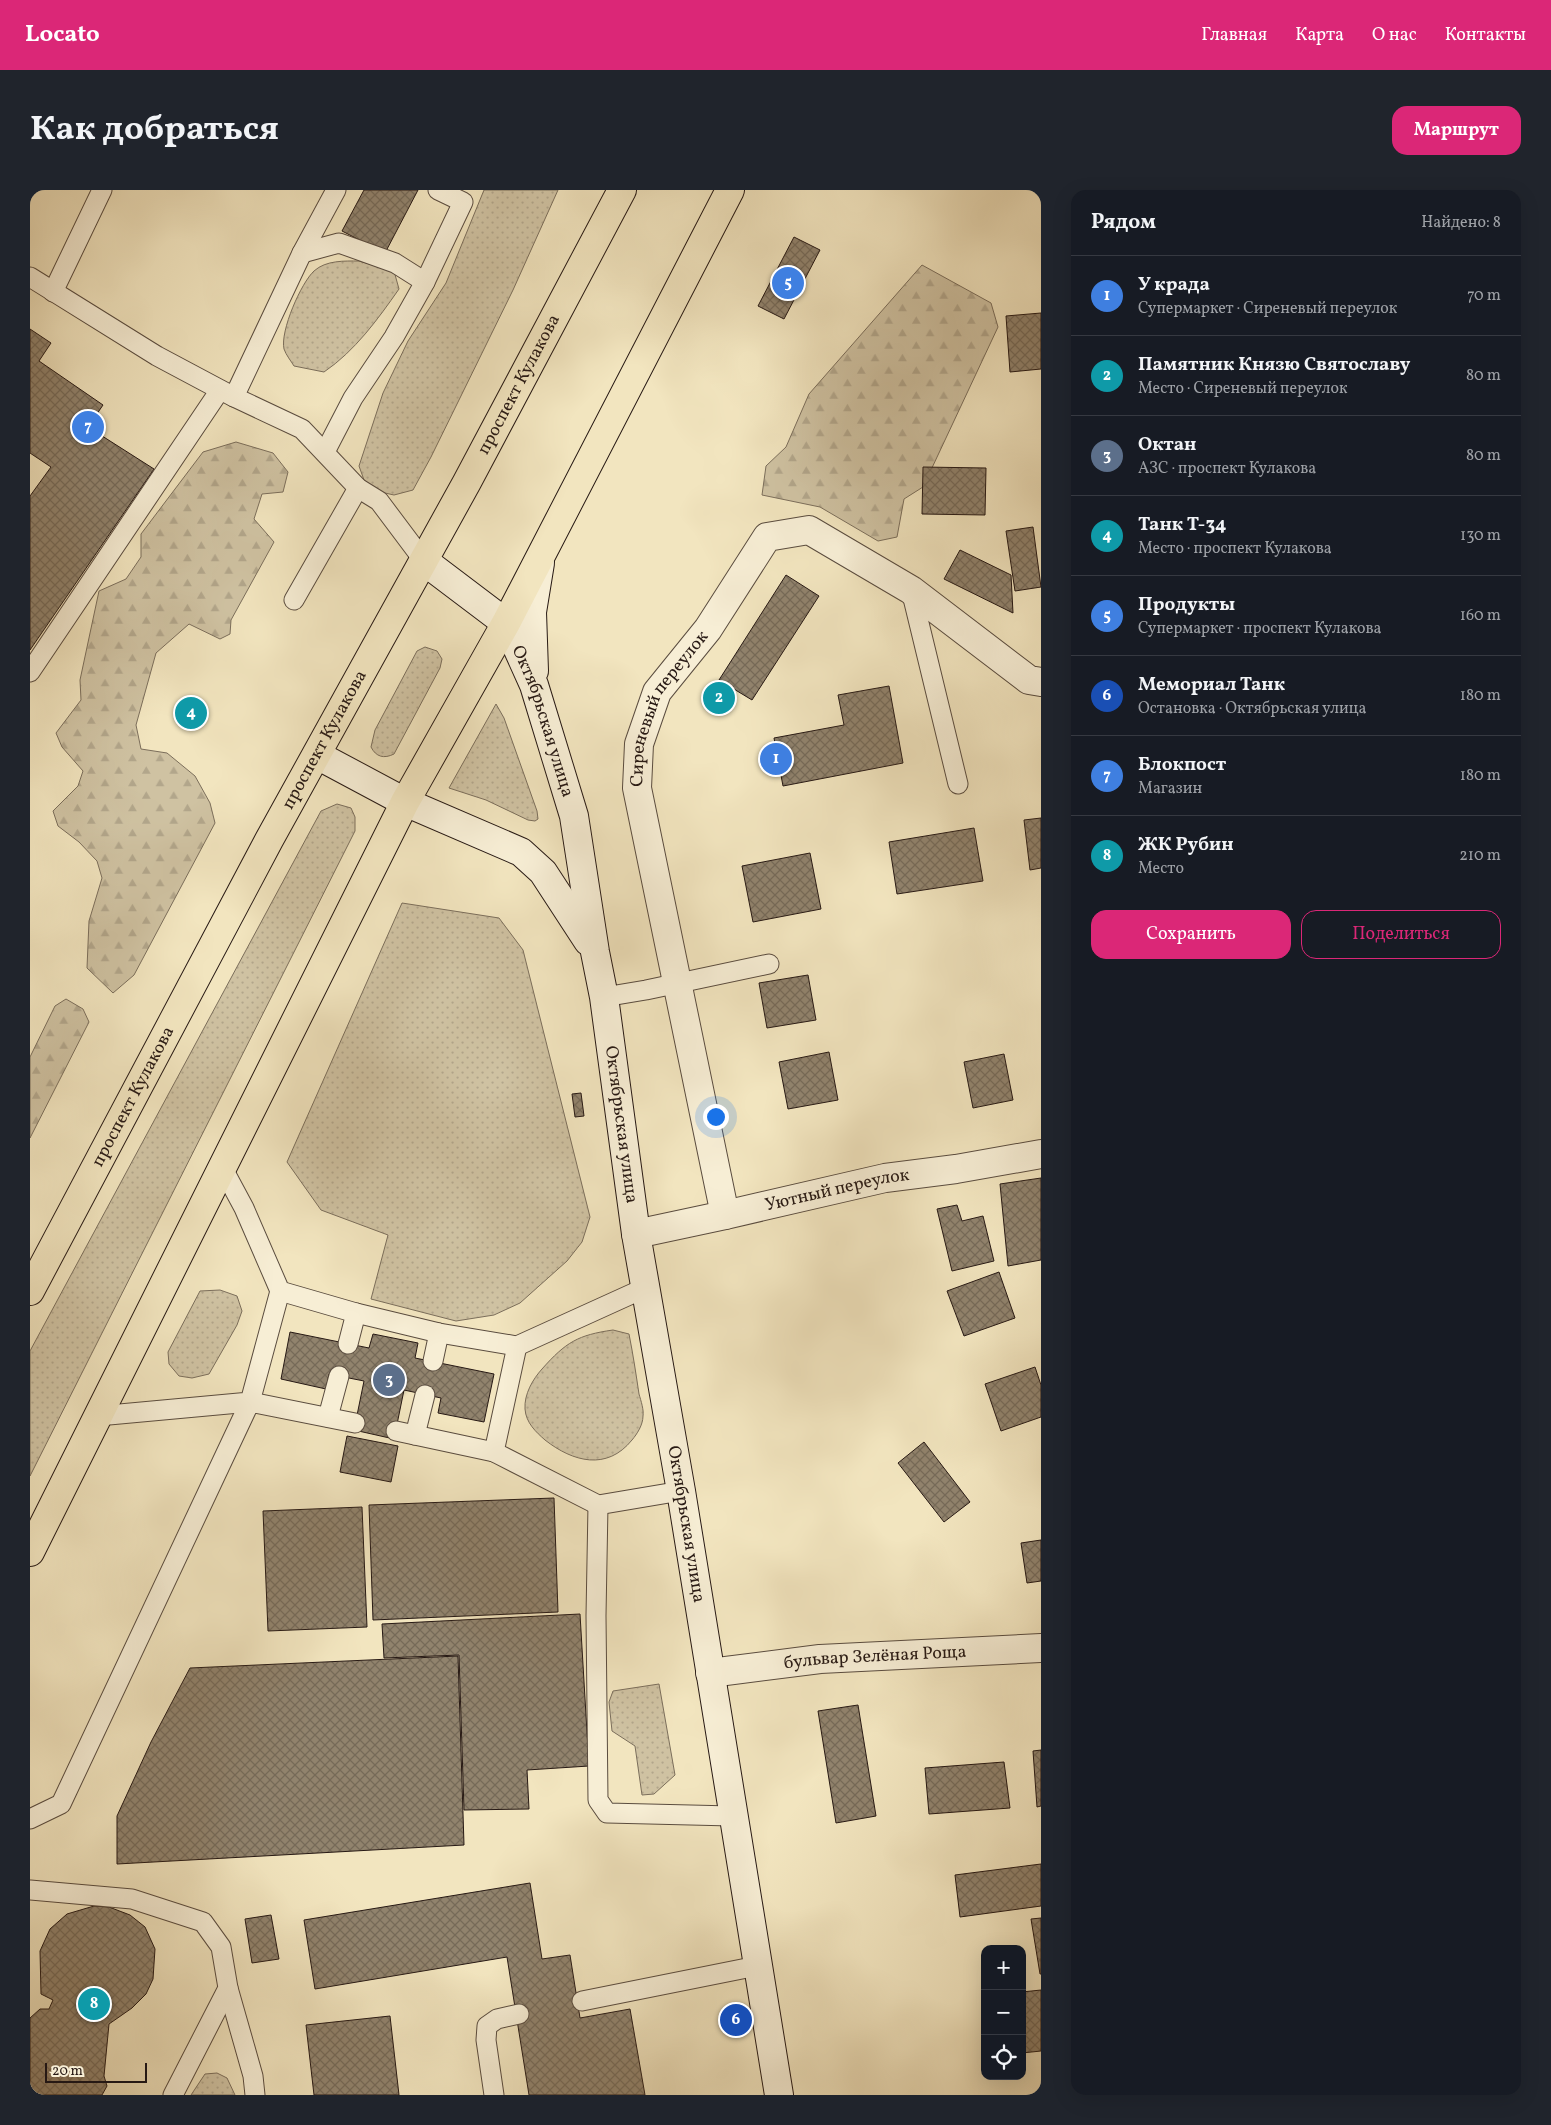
<!DOCTYPE html>
<html lang="ru">
<meta charset="utf-8">
<style>
:root{--surface:#171b24;--page:#20242c;--text:#f1f3f6;--muted:#9ea1a6;--line:#363941;--accent:#db2777}
body{margin:0;font-family:Vollkorn,serif;background:var(--page);color:var(--text)}
.controls{position:absolute;right:15px;bottom:15px;display:grid;overflow:hidden;border-radius:10px;box-shadow:0 5px 20px #0002}
.controls button{width:45px;height:45px;display:grid;place-items:center;padding:0;border:0;border-bottom:1px solid var(--line);background:var(--surface);color:var(--text);font:25px sans-serif}
.scale{position:absolute;left:15px;bottom:12px;width:102px;box-sizing:border-box;padding-left:5px;border:2px solid #271914;border-top:0;font-size:14px;line-height:18px;white-space:nowrap;color:#271914;-webkit-text-stroke:4px #f7eed5;paint-order:stroke}
.you{position:absolute;left:685px;top:926px;width:18px;height:18px;margin:-12px;border:4px solid #fff;border-radius:50%;background:#1a73e8;box-shadow:0 0 0 8px #1a73e833}
.badge{display:grid;place-items:center;width:32px;height:32px;border-radius:50%;background:var(--accent);color:#fff;font-size:16px;font-weight:700}
.pin{position:absolute;translate:-50% -50%;border:2px solid #fff;box-shadow:0 1px 5px #0006}
.list{margin:0;padding:0;list-style:none}
h2{display:flex;justify-content:space-between;align-items:center;height:65px;margin:0;padding:0 20px;font-size:21px}
h2 small{font-size:16px;font-weight:400;color:var(--muted)}
.list li{display:grid;grid-template-columns:32px 1fr auto;gap:15px;align-items:center;box-sizing:border-box;height:80px;padding:0 20px;border-top:1px solid var(--line)}
.list b{display:block;font-size:19px;white-space:nowrap}
.list p{margin:0;font-size:16px;white-space:nowrap;color:var(--muted)}
.list em{font-size:16px;font-style:normal;color:var(--muted)}
.actions{display:flex;gap:10px;padding:15px 20px}
.actions a{flex:1;padding:11px 0;border:1px solid var(--accent);border-radius:15px;text-align:center;font-size:18px;color:var(--accent)}
.actions .main{background:var(--accent);color:#fff}
.icon{flex:none;width:28px;height:28px;fill:none;stroke:currentColor;stroke-width:2;stroke-linecap:round;stroke-linejoin:round}
.map{position:relative;flex:none;width:1011px;height:1905px;overflow:hidden;border-radius:15px}
header{display:flex;align-items:center;gap:30px;box-sizing:border-box;height:70px;padding:0 25px;background:var(--accent);color:#fff}
header strong{font-size:24px}
nav{display:flex;gap:28px;margin-inline-start:auto;font-size:18px}
.intro{display:flex;align-items:center;justify-content:space-between;box-sizing:border-box;height:120px;padding:0 30px}
h1{margin:0;font-size:35px}
.button{padding:12px 22px;border-radius:15px;background:var(--accent);color:#fff;font-size:18px;font-weight:700}
main{display:flex;gap:30px;padding:0 30px}
aside{flex:1;background:var(--surface);border-radius:15px;box-shadow:0 5px 20px #0002}
.map>svg:first-child{display:block}
.grass{fill:url(#grass-dots);stroke:#7b6e5b}
.forest{fill:url(#forest-firs);stroke:#7b6e5b}
.building{fill:url(#building-cross-hatch);stroke:#271914}
.lines{fill:none;stroke-linecap:round;stroke-linejoin:round}
.lane-casing{stroke:#5a4c3f;stroke-width:21}
.street-casing{stroke:#5a4c3f;stroke-width:30}
.secondary-casing{stroke:#271914;stroke-width:30}
.primary-casing{stroke:#271914;stroke-width:30}
.lane{stroke:#f7eed5;stroke-width:19}
.street{stroke:#f7eed5;stroke-width:28}
.secondary{stroke:#f7eed5;stroke-width:28}
.primary{stroke:#f2e5bf;stroke-width:28}
.labels{text-anchor:middle;dominant-baseline:central;stroke-width:5;stroke-linejoin:round;paint-order:stroke}
.street-label{font-size:18px;fill:#271914;stroke:#f7eed5}
</style>
<header>
<strong>Locato</strong>
<nav><a>Главная</a><a>Карта</a><a>О нас</a><a>Контакты</a></nav>
</header>
<div class="intro"><h1>Как добраться</h1><a class="button">Маршрут</a></div>
<main>
<div class="map">
<svg width="1011" height="1905" viewBox="0 0 1011 1905">
<defs>
<pattern id="grass-dots" width="8" height="8" patternUnits="userSpaceOnUse" patternTransform="scale(1.25)"><rect width="8" height="8" fill="#cfc2a2"/><path d="M2 2h.1M6 6h.1" fill="none" stroke="#b2a68b" stroke-width="1.8" stroke-linecap="round"/></pattern>
<pattern id="forest-firs" width="22" height="20" patternUnits="userSpaceOnUse" patternTransform="scale(1.25)"><rect width="22" height="20" fill="#cfc2a2"/><path d="M5 1l3.5 6h-7zM16 11l3.5 6h-7z" fill="#b2a68b"/></pattern>
<pattern id="building-cross-hatch" width="8" height="8" patternUnits="userSpaceOnUse" patternTransform="scale(1.25)"><rect width="8" height="8" fill="#91836d"/><path d="M0 0l8 8M0 8l8-8" fill="none" stroke="#766a58"/></pattern>
</defs>
<rect width="100%" height="100%" fill="#f2e5bf"/>
<filter id="stains"><feTurbulence type="fractalNoise" baseFrequency=".004" numOctaves="4"/><feColorMatrix values="0 0 0 0 .2 0 0 0 0 .09 0 0 0 0 .02 0 0 0 .5 -.17"/></filter>
<radialGradient id="worn" r=".72"><stop offset=".6" stop-color="#630" stop-opacity="0"/><stop offset="1" stop-color="#630" stop-opacity=".3"/></radialGradient>
<!-- grass -->
<g class="grass">
<polygon points="454,0 528,0 483,100 401,267 383,300 364,305 346,301 334,290 329,276 353,203 378,151 416,93"/>
<path d="M 329,71 L 364,81 L 369,99 C 348,129 325,161 294,182 L 264,176 C 261,171 256,165 254,159 C 250,141 271,93 284,81 C 296,70 315,71 329,71 Z"/>
<path d="M 395,457 L 407,461 L 412,469 L 410,478 L 364,564 C 354,569 346,567 341,557 L 345,540 L 387,461 Z"/>
<polygon points="466,514 474,528 507,621 508,629 505,631 498,630 456,610 419,598"/>
<polygon points="307,614 321,618 325,627 325,641 0,1286 0,1161 291,621"/>
<polygon points="372,713 469,728 493,760 560,1027 552,1052 537,1071 490,1113 464,1125 426,1131 341,1109 358,1045 291,1020 257,972"/>
<polygon points="190,1100 207,1106 212,1121 207,1135 179,1184 162,1188 149,1186 139,1174 138,1162 170,1101"/>
<path d="M 583,1140 L 599,1144 C 603,1164 606,1184 609,1204 C 611,1211 614,1220 613,1226 C 613,1235 607,1244 602,1250 C 577,1281 543,1272 515,1250 C 506,1242 496,1233 495,1219 C 494,1204 503,1189 512,1179 C 536,1152 548,1145 583,1140 Z"/>
<polygon points="629,1494 645,1585 624,1604 612,1605 605,1556 582,1541 579,1512 583,1501"/>
<polygon points="187,1883 197,1888 205,1905 161,1905 175,1884"/>
</g>
<!-- forest -->
<g class="forest">
<polygon points="892,75 961,113 968,137 893,297 874,309 867,347 848,351 790,317 732,305 736,276 756,257 779,204"/>
<polygon points="206,252 243,263 258,282 253,302 232,304 224,329 244,352 201,430 200,444 190,449 159,434 126,463 106,535 111,559 137,563 165,586 180,613 185,633 104,785 83,803 57,778 59,731 72,688 67,671 49,652 28,636 23,621 48,596 53,581 32,557 26,543 51,510 50,490 69,401 96,389 111,367 111,344 173,262"/>
<polygon points="36,809 53,819 59,832 0,948 0,867 25,816"/>
</g>
<!-- building -->
<g class="building">
<polygon points="334,0 388,0 355,63 312,41"/>
<polygon points="764,47 790,60 754,129 728,116"/>
<polygon points="1011,123 1011,179 980,182 976,126"/>
<polygon points="0,139 21,153 9,171 73,215 58,237 124,279 0,460 0,306 21,277 0,263"/>
<polygon points="893,277 956,278 955,325 892,324"/>
<polygon points="1003,337 1011,397 985,401 976,341"/>
<polygon points="930,360 981,385 983,423 914,389"/>
<polygon points="756,385 789,406 722,510 689,490"/>
<polygon points="859,496 873,573 753,596 744,548 814,535 808,505"/>
<polygon points="1011,628 1011,678 1000,680 994,630"/>
<polygon points="944,638 953,691 867,704 859,652"/>
<polygon points="780,663 791,719 723,732 712,676"/>
<polygon points="778,785 786,830 737,838 729,793"/>
<polygon points="799,862 808,910 758,919 749,872"/>
<polygon points="974,864 983,910 943,918 934,872"/>
<polygon points="551,903 554,926 545,927 542,904"/>
<polygon points="1011,988 1011,1070 978,1076 970,994"/>
<polygon points="927,1015 932,1031 953,1026 964,1071 922,1081 907,1019"/>
<polygon points="969,1082 985,1128 934,1146 917,1101"/>
<polygon points="260,1142 339,1158 343,1144 388,1153 385,1168 464,1184 454,1232 408,1223 411,1208 374,1200 364,1249 324,1240 334,1191 299,1184 296,1199 251,1189"/>
<polygon points="1005,1177 1011,1195 1011,1227 971,1241 955,1194"/>
<polygon points="317,1246 368,1256 361,1292 310,1282"/>
<polygon points="894,1252 940,1312 914,1332 868,1273"/>
<polygon points="524,1308 528,1422 343,1430 339,1315"/>
<polygon points="332,1317 337,1437 238,1441 233,1321"/>
<polygon points="1011,1350 1011,1391 997,1393 991,1353"/>
<polygon points="550,1424 559,1576 497,1580 499,1619 434,1620 429,1465 354,1468 352,1434"/>
<polygon points="428,1466 434,1655 87,1674 87,1626 121,1552 160,1478"/>
<polygon points="828,1515 846,1626 806,1633 788,1521"/>
<polygon points="1011,1560 1011,1616 1007,1617 1003,1561"/>
<polygon points="974,1572 980,1618 899,1624 895,1578"/>
<polygon points="1011,1674 1011,1716 930,1727 925,1685"/>
<polygon points="500,1693 512,1769 540,1765 550,1828 600,1819 615,1905 499,1905 477,1767 285,1799 274,1730"/>
<polygon points="64,1716 79,1717 100,1725 115,1737 125,1759 123,1789 116,1804 102,1818 79,1834 74,1886 77,1896 72,1905 0,1905 0,1828 10,1819 19,1819 23,1810 11,1804 10,1761 20,1739 37,1724"/>
<polygon points="241,1725 249,1769 222,1773 215,1729"/>
<polygon points="1011,1728 1011,1784 1010,1784 1001,1729"/>
<polygon points="1011,1800 1011,1861 992,1863 992,1802"/>
<polygon points="360,1826 369,1905 284,1905 276,1835"/>
</g>
<g class="lines">
<defs>
<g id="lane">
<polyline points="272,63 309,53 365,73 395,92"/>
<polyline points="0,87 127,166 204,207 272,239 328,298 349,311 394,371"/>
<polyline points="23,102 72,0"/>
<polyline points="204,207 272,63 306,0"/>
<polyline points="295,262 323,208 364,147 395,92 433,12 408,0"/>
<polyline points="881,400 928,594"/>
<polyline points="264,410 328,298"/>
<polyline points="0,482 190,200"/>
<polyline points="574,807 616,800 739,774"/>
<polyline points="192,977 214,1018 250,1101 326,1123 409,1143 487,1156 617,1097"/>
<polyline points="318,1154 326,1123"/>
<polyline points="487,1156 464,1262 568,1315 651,1301"/>
<polyline points="403,1171 409,1143"/>
<polyline points="68,1226 220,1212 250,1101"/>
<polyline points="298,1227 309,1186"/>
<polyline points="366,1241 464,1262"/>
<polyline points="385,1245 395,1205"/>
<polyline points="568,1315 566,1426 568,1610 577,1623 702,1626"/>
<polyline points="0,1629 31,1614 220,1212 325,1233"/>
<polyline points="0,1700 102,1709 173,1732 191,1757 198,1798 143,1905"/>
<polyline points="198,1798 223,1886 225,1905"/>
<polyline points="552,1811 727,1776"/>
<polyline points="464,1905 456,1850 457,1836 467,1829 489,1824"/>
</g>
<g id="street">
<path id="s1" d="M 695,1025 L 607,598 L 609,554 L 627,502 L 678,439 L 737,347 L 779,340 L 881,400 L 999,490 L 1011,492"/>
<path id="s2" d="M 606,1044 L 695,1025 L 855,988 L 926,979 L 1011,964"/>
<path id="s3" d="M 680,1483 L 790,1469 L 1011,1458"/>
</g>
<g id="secondary">
<path id="s4" d="M 394,371 L 476,433 L 504,495 L 544,626 L 565,762 L 574,807 L 606,1044 L 651,1301 L 749,1905"/>
<polyline points="504,481 502,422 510,373"/>
<polyline points="287,565 375,612 491,662 513,682 558,751"/>
</g>
<g id="primary">
<path id="s5" d="M 0,1101 L 239,650 L 437,292 L 592,0"/>
<polyline points="0,1362 375,612 476,433 700,0"/>
</g>
</defs>
<!-- lane casing -->
<use href="#lane" class="lane-casing"/>
<!-- street casing -->
<use href="#street" class="street-casing"/>
<!-- secondary casing -->
<use href="#secondary" class="secondary-casing"/>
<!-- primary casing -->
<use href="#primary" class="primary-casing"/>
<!-- lane -->
<use href="#lane" class="lane"/>
<!-- street -->
<use href="#street" class="street"/>
<!-- secondary -->
<use href="#secondary" class="secondary"/>
<!-- primary -->
<use href="#primary" class="primary"/>
</g>
<g class="labels">
<!-- street labels -->
<g class="street-label">
<text stroke="none"><textPath href="#s5" startOffset="1030">проспект Кулакова</textPath></text>
<text stroke="none"><textPath href="#s1" startOffset="524">Сиреневый переулок</textPath></text>
<text stroke="none"><textPath href="#s4" startOffset="208">Октябрьская улица</textPath></text>
<text stroke="none"><textPath href="#s5" startOffset="625">проспект Кулакова</textPath></text>
<text stroke="none"><textPath href="#s5" startOffset="220">проспект Кулакова</textPath></text>
<text stroke="none"><textPath href="#s4" startOffset="620">Октябрьская улица</textPath></text>
<text stroke="none"><textPath href="#s2" startOffset="206">Уютный переулок</textPath></text>
<text stroke="none"><textPath href="#s4" startOffset="1025">Октябрьская улица</textPath></text>
<text stroke="none"><textPath href="#s3" startOffset="166">бульвар Зелёная Роща</textPath></text>
</g>
</g>
<rect width="100%" height="100%" filter="url(#stains)"/>
<rect width="100%" height="100%" fill="url(#worn)"/>
</svg>
<div class="controls">
<button>+</button>
<button>−</button>
<button><svg class="icon" aria-label="locate" viewBox="0 0 24 24"><circle cx="12" cy="12" r="6"/><path d="M12 2v4M12 18v4M2 12h4M18 12h4"/></svg></button>
</div>
<div class="scale">20 m</div>
<div class="you"></div>
<div class="pin badge" style="left:746px;top:569px;background:#3f7fe0">1</div>
<div class="pin badge" style="left:689px;top:508px;background:#0f9aa8">2</div>
<div class="pin badge" style="left:359px;top:1190px;background:#5c6f8a">3</div>
<div class="pin badge" style="left:161px;top:523px;background:#0f9aa8">4</div>
<div class="pin badge" style="left:758px;top:93px;background:#3f7fe0">5</div>
<div class="pin badge" style="left:706px;top:1830px;background:#1a4fb4">6</div>
<div class="pin badge" style="left:58px;top:237px;background:#3f7fe0">7</div>
<div class="pin badge" style="left:64px;top:1814px;background:#0f9aa8">8</div>
</div>
<aside>
<h2>Рядом<small>Найдено: 8</small></h2>
<ul class="list">
<li><span class="badge" style="background:#3f7fe0">1</span><div><b>У крада</b><p>Супермаркет · Сиреневый переулок</p></div><em>70 m</em></li>
<li><span class="badge" style="background:#0f9aa8">2</span><div><b>Памятник Князю Святославу</b><p>Место · Сиреневый переулок</p></div><em>80 m</em></li>
<li><span class="badge" style="background:#5c6f8a">3</span><div><b>Октан</b><p>АЗС · проспект Кулакова</p></div><em>80 m</em></li>
<li><span class="badge" style="background:#0f9aa8">4</span><div><b>Танк Т-34</b><p>Место · проспект Кулакова</p></div><em>130 m</em></li>
<li><span class="badge" style="background:#3f7fe0">5</span><div><b>Продукты</b><p>Супермаркет · проспект Кулакова</p></div><em>160 m</em></li>
<li><span class="badge" style="background:#1a4fb4">6</span><div><b>Мемориал Танк</b><p>Остановка · Октябрьская улица</p></div><em>180 m</em></li>
<li><span class="badge" style="background:#3f7fe0">7</span><div><b>Блокпост</b><p>Магазин</p></div><em>180 m</em></li>
<li><span class="badge" style="background:#0f9aa8">8</span><div><b>ЖК Рубин</b><p>Место</p></div><em>210 m</em></li>
</ul>
<div class="actions"><a class="main">Сохранить</a><a>Поделиться</a></div>
</aside>
</main>
